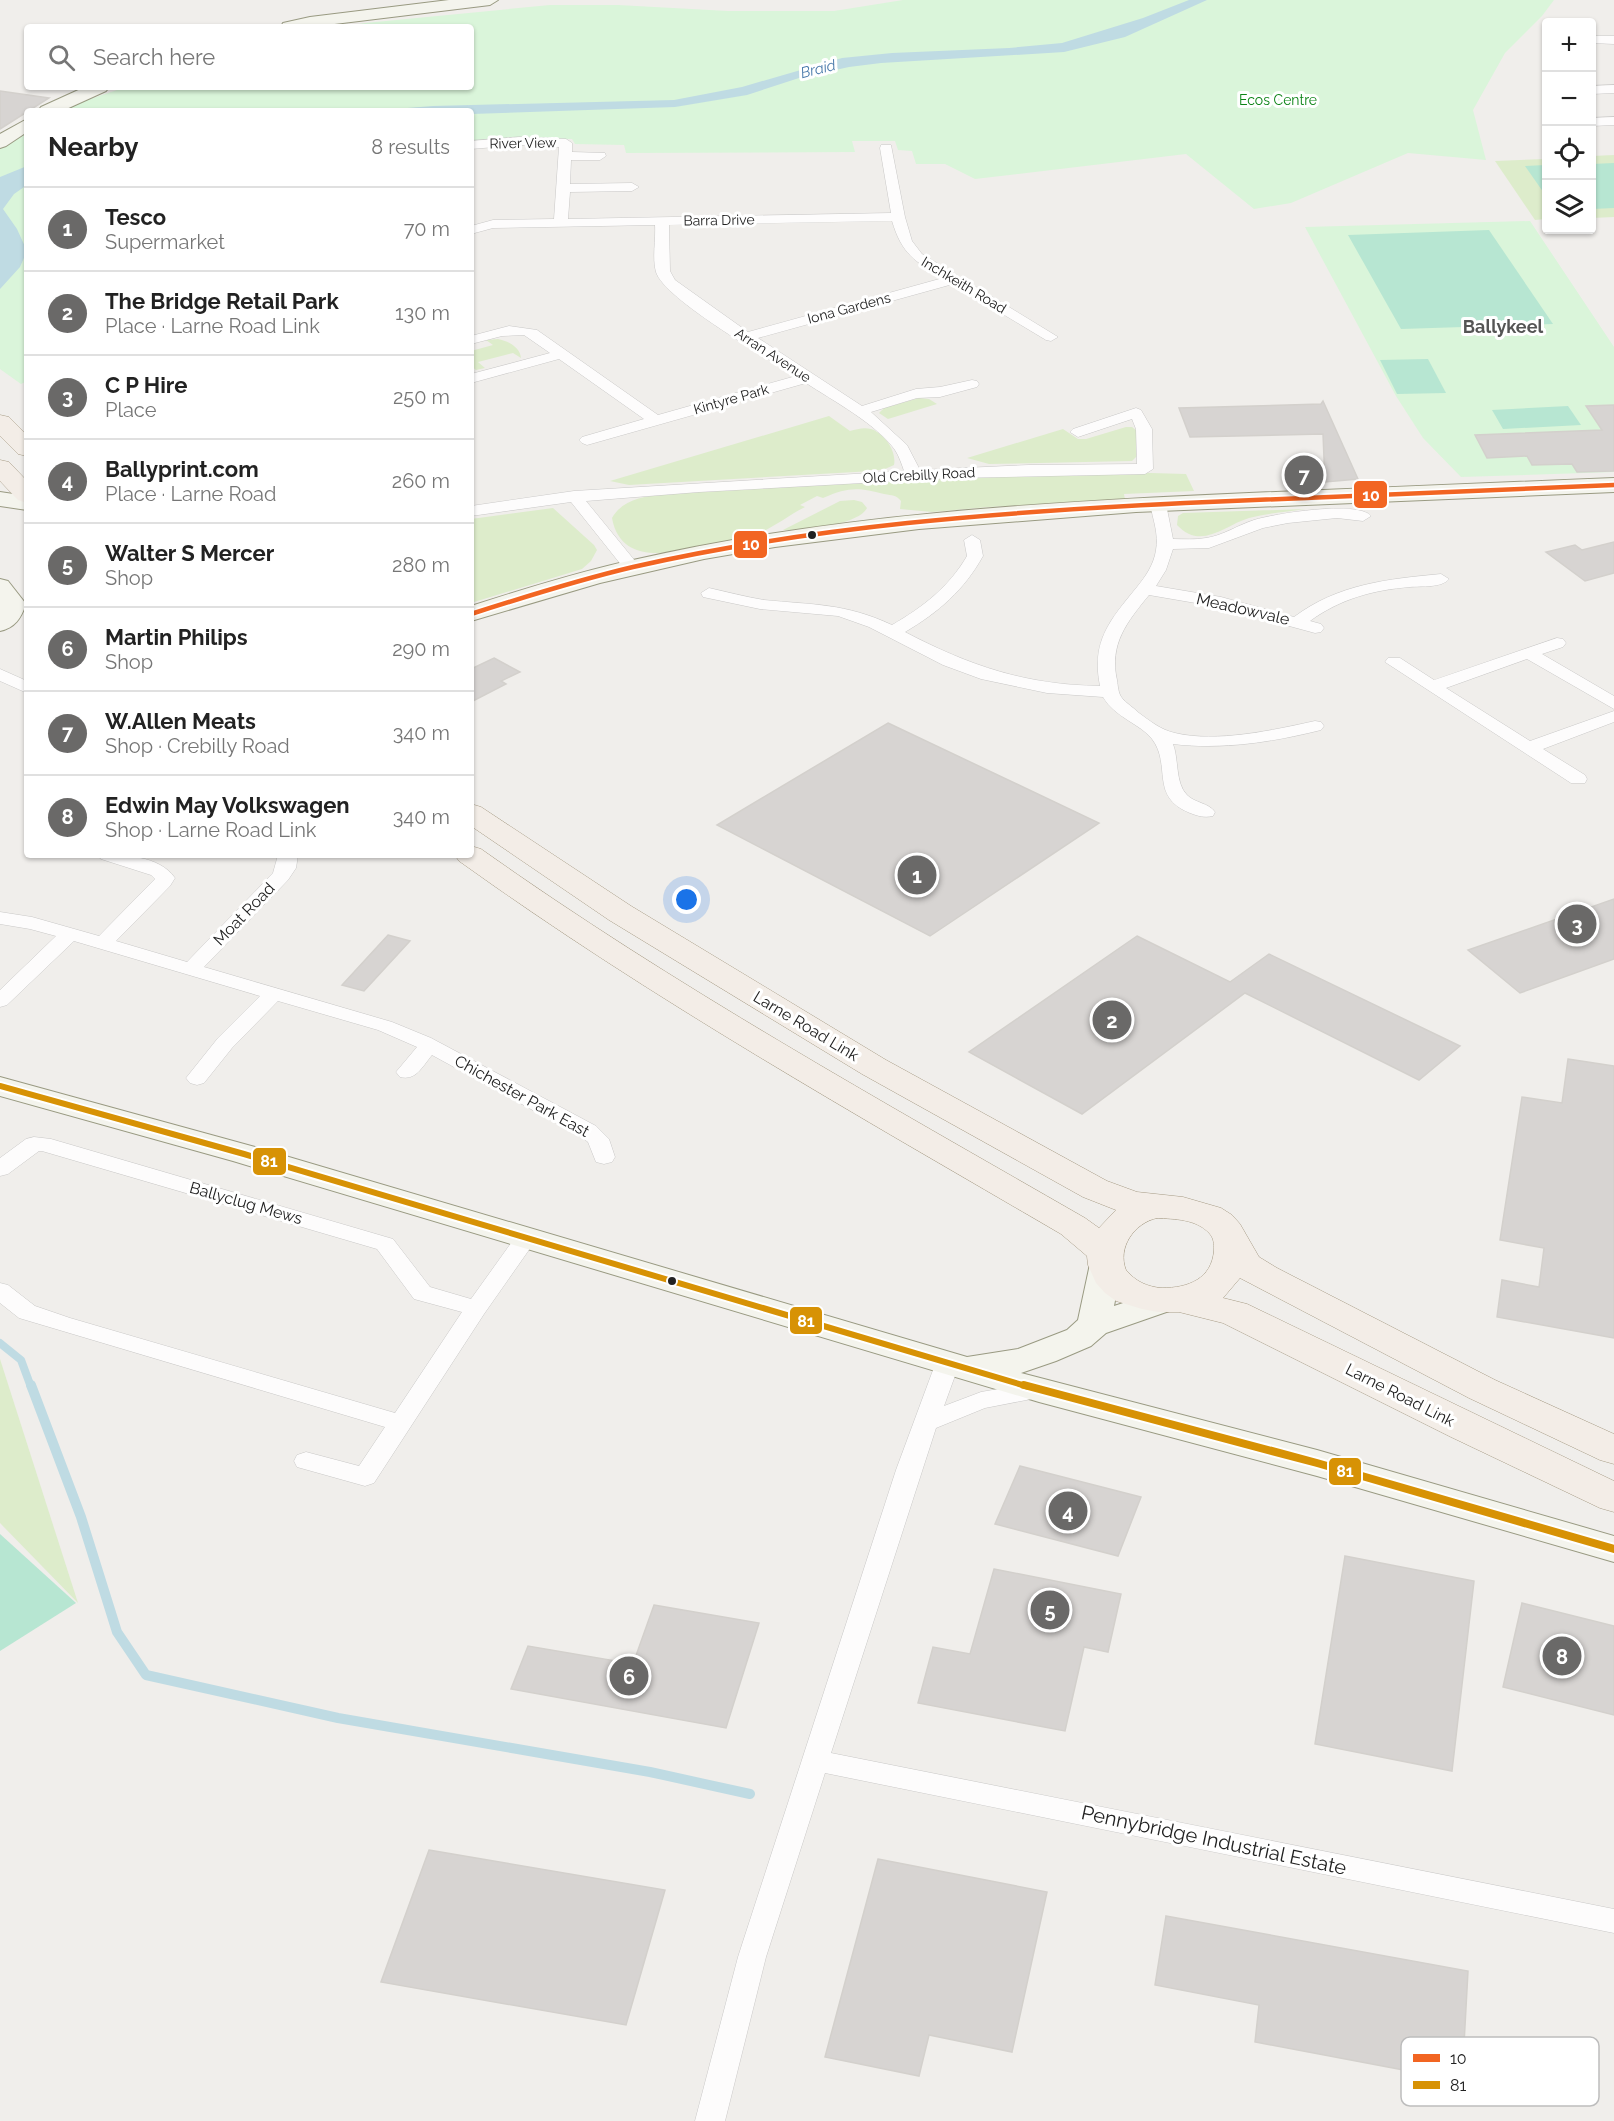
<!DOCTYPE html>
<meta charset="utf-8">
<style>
:root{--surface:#fff;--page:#f6f6f6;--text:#222;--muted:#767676;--line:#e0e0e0;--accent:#6a6968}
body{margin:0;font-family:Raleway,sans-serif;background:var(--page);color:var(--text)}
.controls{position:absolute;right:18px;top:18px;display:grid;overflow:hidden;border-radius:6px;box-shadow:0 2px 4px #0004}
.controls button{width:54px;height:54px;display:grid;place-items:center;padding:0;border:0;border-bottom:2px solid var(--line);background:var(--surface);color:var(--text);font:30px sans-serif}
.you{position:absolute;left:687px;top:900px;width:21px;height:21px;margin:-15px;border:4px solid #fff;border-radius:50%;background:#1a73e8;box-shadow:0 0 0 9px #1a73e833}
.badge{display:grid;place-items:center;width:39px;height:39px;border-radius:50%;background:var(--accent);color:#fff;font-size:20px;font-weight:700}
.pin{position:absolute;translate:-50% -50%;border:3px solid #fff;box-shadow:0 2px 6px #0006}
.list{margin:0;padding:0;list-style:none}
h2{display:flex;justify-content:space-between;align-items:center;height:78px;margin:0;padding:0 24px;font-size:26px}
h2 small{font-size:20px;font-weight:400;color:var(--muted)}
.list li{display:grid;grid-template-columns:39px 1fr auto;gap:18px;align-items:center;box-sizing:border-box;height:84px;padding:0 24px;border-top:2px solid var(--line)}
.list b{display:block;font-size:22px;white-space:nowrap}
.list p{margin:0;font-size:20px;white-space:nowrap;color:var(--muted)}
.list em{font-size:20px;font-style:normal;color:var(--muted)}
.icon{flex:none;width:33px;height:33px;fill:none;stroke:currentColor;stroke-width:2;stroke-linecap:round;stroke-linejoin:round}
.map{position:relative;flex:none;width:1614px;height:2121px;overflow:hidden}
.search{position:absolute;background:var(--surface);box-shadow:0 2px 4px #0004;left:24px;top:24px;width:450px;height:66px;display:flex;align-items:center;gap:15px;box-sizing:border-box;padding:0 21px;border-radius:6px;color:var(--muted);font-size:22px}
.panel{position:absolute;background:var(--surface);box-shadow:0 2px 4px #0004;left:24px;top:108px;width:450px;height:750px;border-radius:6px}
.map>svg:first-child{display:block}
.grass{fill:#ddeccb}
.park{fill:#daf5da}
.pitch{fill:#b7e6d2}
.water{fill:#bfdbe3}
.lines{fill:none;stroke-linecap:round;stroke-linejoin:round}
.stream-far1{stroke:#bfdbe3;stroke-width:8}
.stream{stroke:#bfdbe3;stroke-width:10}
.building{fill:#d7d4d2;stroke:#d3d0cc;stroke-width:1.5}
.street-casing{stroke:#c9c8c7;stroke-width:1}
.secondary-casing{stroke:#999a82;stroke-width:2}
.primary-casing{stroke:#a79c86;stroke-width:1}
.street{fill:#fdfcfc;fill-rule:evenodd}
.secondary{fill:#f4f4ed;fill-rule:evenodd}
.primary{fill:#f3ede7;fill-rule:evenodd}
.bus-1-casing{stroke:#fff;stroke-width:8}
.bus-2-far1-casing{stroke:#fff;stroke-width:10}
.bus-2-casing{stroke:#fff;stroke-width:12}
.bus-1{stroke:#f26522;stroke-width:4.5}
.bus-2-far1{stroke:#d79205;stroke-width:6}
.bus-2{stroke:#d79205;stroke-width:8}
.bus-dot{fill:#222;stroke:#fff;stroke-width:2}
.labels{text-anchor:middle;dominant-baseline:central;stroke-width:6;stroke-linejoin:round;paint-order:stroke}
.far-park-label{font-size:14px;fill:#0c8416;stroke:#fff}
.far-street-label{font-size:14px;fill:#222;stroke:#fff}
.far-water-label{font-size:15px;font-style:italic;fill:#4a7aab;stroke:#fff}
.street-label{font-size:16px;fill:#222;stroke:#fff}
.far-district-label{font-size:18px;font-weight:bold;fill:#555;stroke:#fff}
.near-street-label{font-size:20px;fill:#222;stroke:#fff}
.key{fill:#fff;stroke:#bdbdbd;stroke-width:1.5}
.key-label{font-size:16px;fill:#222}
.line-badge{stroke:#fff;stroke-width:2}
.badge-label{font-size:16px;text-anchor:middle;font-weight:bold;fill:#fff}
</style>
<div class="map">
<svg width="1614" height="2121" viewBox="0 0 1614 2121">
<rect width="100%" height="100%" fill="#f0eeeb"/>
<!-- grass -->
<g class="grass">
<polygon points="1614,155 1614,217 1592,218 1592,156"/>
<polygon points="1546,159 1546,219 1535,220 1495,161"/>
<path d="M 498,339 C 508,341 520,347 521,358 L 513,353 L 478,362 L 485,368 L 476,370 L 471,366 L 471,351 L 493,345 L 486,340 Z"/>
<polygon points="919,398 929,399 937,404 888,419 879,413 884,408"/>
<path d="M 829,416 L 850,431 C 857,429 864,427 871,429 C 884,433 897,451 894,465 L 885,469 L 873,471 L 629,485 L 610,481 Z"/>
<polygon points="1126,427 1132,427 1137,431 1137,456 1132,461 989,464 967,458 1063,429 1078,439 1086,439"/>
<path d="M 1081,471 L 1186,474 L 1194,491 L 1124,494 L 1125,500 L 988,507 L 932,512 L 900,509 L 901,501 C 895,494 893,496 884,494 C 858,487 848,487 823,498 L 817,496 L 800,505 L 805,507 C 787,516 771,530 751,536 C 739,541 724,542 710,545 C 676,552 621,568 612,518 C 623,499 643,497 663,494 Z"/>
<path d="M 854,500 L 862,502 L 867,508 C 859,525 801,531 783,530 L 840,501 Z"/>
<polygon points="553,508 594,545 597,550 591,561 582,569 471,603 471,519"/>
<path d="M 1305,509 C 1287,512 1267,513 1249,518 C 1225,525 1201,551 1177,525 L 1178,516 L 1183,513 Z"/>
<polygon points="0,1359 78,1603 0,1523"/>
</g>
<!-- park -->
<g class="park">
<polygon points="903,0 1554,0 1542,16 1505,53 1473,110 1486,160 1408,153 1291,203 1254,209 1186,154 975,179 945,164 916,164 912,151 898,150 895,141 852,141 855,152 626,153 624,145 575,144 572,139 565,139 506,138 471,141 471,111 63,111 81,102 126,87 471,87 471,27 341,27 365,23 550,5 618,5 728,11 834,11"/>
<polygon points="27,129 27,381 21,384 0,369 0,143"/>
<polygon points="1530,221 1614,347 1614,472 1461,477 1423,438 1396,396 1305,227"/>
</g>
<!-- pitch -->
<g class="pitch">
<polygon points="1614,163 1614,208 1592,209 1592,164"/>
<polygon points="1546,165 1546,196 1525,166"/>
<polygon points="1489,230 1553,324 1401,329 1348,235"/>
<polygon points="1428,359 1446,393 1397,394 1380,360"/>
<polygon points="1568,406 1581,425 1503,429 1492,410"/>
<polygon points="0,1534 76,1603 0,1651"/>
</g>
<!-- water -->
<g class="water">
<polygon points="1189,0 1207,0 1125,37 1064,52 881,63 849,67 799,78 747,95 675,107 471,114 471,111 369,111 433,106 674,100 742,87 842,58 892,53 1009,48 1062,43 1143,18"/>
<polygon points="27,166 27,185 14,194 3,209 17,229 27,251 20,267 0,289 0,177"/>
</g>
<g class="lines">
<!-- stream-far1 -->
<polyline class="stream-far1" points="0,1343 21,1360 31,1387"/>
<!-- stream -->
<polyline class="stream" points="31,1385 81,1517 117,1632 146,1675 338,1718 650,1772 750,1794"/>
</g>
<!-- building -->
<g class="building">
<polygon points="0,91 49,98 0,129"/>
<polygon points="1323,401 1358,479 1325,482 1323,434 1190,437 1179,408 1321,404"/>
<polygon points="1614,405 1614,471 1577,472 1572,464 1532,465 1527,456 1487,458 1475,435 1602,430 1586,406"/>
<polygon points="1614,542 1614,573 1585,581 1546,552 1575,545 1582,550"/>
<polygon points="494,658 520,672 501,681 506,684 471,702 471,669"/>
<polygon points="888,723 1099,823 930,936 717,825"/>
<polygon points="1614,899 1614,959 1520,993 1468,950"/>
<polygon points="388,935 410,941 364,991 342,985"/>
<polygon points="1137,936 1230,982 1269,954 1460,1046 1419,1080 1245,993 1082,1114 969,1052"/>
<polygon points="1568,1059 1614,1066 1614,1338 1497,1317 1502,1280 1539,1287 1544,1248 1500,1240 1522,1097 1562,1103"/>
<polygon points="1020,1466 1141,1497 1118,1556 995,1524"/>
<polygon points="1345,1556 1474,1581 1452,1771 1315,1744"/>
<polygon points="994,1569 1121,1594 1108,1652 1084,1647 1065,1731 918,1703 933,1647 970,1654"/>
<polygon points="1522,1603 1614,1626 1614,1715 1503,1687"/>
<polygon points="654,1605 759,1623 726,1728 511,1689 528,1646 633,1664"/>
<polygon points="429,1850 665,1890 626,2025 381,1982"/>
<polygon points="878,1859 1047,1892 1012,2052 929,2035 919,2076 825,2057"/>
<polygon points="1166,1916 1468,1971 1462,2081 1255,2042 1259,2005 1155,1985"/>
</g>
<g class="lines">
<defs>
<g id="street">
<polygon points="1592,36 1614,36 1614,44 1592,43"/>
<polygon points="1614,85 1614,93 1592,94 1592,86"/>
<polygon points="1614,117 1614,125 1592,126 1592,118"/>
<path d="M 519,137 L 566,139 L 572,143 L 572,152 L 605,153 L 606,156 L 600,160 L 571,160 L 570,184 L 632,183 L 639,187 L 632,191 L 570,192 L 568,219 L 891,213 L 880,148 L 881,145 L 891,145 L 905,217 L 912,241 L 922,254 L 1058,337 L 1051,341 L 1046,340 L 953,284 L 758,338 L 862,406 L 916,389 L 940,387 L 972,380 L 977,381 L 979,384 L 977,387 L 940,397 L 917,398 L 871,412 L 907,445 L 920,470 L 1029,465 L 1137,464 L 1136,429 L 1132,419 L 1078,437 L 1070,432 L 1073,429 L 1136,408 L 1141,410 L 1152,429 L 1153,469 L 1145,474 L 953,478 L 699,492 L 586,501 L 640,567 L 632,572 L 626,571 L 571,502 L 471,516 L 471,506 L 574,491 L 904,471 C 902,465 899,456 895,450 C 878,425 832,400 806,383 L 587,445 L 582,443 L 579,440 L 582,437 L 644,419 L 559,359 L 471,383 L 471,374 L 550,353 L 524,335 L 502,336 L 471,344 L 471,336 L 509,326 L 537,330 L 658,415 L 796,376 C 769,359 664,299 656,272 C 652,258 656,239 655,225 L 493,228 L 471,234 L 471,226 L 493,220 L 554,219 L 559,147 L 519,145 L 471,149 L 471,141 ZM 892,221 C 902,254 914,261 943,278 L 748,332 L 675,280 L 670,271 L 669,225 Z"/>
<path d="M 1158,499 L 1166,504 L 1173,539 C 1184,539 1195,540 1206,538 C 1222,536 1238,525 1254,520 C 1273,514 1358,500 1371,516 L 1363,521 L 1337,518 L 1288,523 L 1263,528 L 1209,548 L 1173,549 L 1166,570 L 1156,586 L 1221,597 L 1294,617 C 1338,584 1388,579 1441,574 L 1449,579 C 1442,588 1421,586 1410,587 C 1373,590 1340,599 1310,621 L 1321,624 L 1324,628 L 1321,632 L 1315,633 L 1219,607 L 1149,595 C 1127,622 1109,644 1117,680 C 1118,686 1118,693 1122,698 C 1126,703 1134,708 1139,713 C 1150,721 1161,730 1175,733 C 1216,743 1274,730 1315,721 L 1321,722 L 1324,726 L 1321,730 C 1273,742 1222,750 1173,744 C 1179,759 1175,783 1187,795 C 1195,803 1209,803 1215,812 L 1213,816 C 1204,818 1198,816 1190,813 C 1149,797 1172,765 1152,739 C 1142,725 1114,717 1103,697 L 1047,693 L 981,679 L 943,665 L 869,627 L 838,616 L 760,609 L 703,597 L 701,593 L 709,588 C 727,592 746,597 764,600 C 813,605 845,603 892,625 C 923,607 949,587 967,556 L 964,540 L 972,535 L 980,540 L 983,556 C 964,590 939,612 905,632 C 970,666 1026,685 1100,686 C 1091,641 1110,620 1137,587 C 1146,576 1154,564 1156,550 C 1159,535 1153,519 1150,504 Z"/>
<polygon points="1557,638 1563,639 1566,643 1563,647 1542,654 1614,696 1614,709 1527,659 1446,688 1530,741 1614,711 1614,722 1543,749 1585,775 1587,779 1585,783 1571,783 1385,662 1388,658 1400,658 1434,680"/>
<polygon points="0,669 27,681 27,693 0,681"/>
<path d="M 98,855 C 123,855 159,855 175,878 L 170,886 L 116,941 L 187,962 L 273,873 L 278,855 L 298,855 L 296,868 L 288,880 L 204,967 L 392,1022 L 431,1038 L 596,1126 L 609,1139 L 615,1157 L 612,1162 L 604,1164 L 596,1162 L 588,1142 L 580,1136 L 432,1055 C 422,1067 416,1081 400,1077 L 396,1072 L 417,1047 L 378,1030 L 278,1001 L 232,1048 L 204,1083 L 197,1085 L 190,1083 L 186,1078 L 218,1038 L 260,996 L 74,941 L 7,1005 L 0,1007 L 0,990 L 56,936 L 30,929 L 0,924 L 0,912 L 32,917 L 99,936 L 155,879 L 151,875 L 101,859 Z"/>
<polygon points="34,1137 51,1139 393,1239 430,1287 471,1299 519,1232 527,1230 535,1232 538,1237 484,1314 374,1483 365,1486 297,1467 294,1461 297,1455 306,1452 359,1466 385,1427 19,1318 0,1303 0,1283 8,1285 35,1306 70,1318 395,1413 462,1312 414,1299 377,1249 42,1151 39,1151 8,1174 0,1176 0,1158 26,1139"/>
<polygon points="948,1354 956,1356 960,1362 944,1406 981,1392 1039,1382 1047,1384 1051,1390 1047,1396 985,1408 936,1428 831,1753 1614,1909 1614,1933 825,1773 766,1957 725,2121 695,2121 738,1957 896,1470 936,1362 940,1356"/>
</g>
<g id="secondary">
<polygon points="449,0 498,0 490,5 310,27 281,27 283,23 310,17"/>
<polygon points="85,87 109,87 106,91 62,111 38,111 41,107"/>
<polygon points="27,119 27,132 6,146 0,148 0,134"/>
<path d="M 1614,478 L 1614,492 L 1136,512 L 919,529 L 775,547 L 704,559 L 600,583 L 471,621 L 471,606 C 524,589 578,572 633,560 C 835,514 1043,502 1249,493 C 1371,488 1492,483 1614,478 Z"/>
<polygon points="0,492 27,496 27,510 0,506"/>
<path d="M 0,579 L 8,581 L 26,604 C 21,618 15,628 0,631 Z"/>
<polygon points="0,1077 255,1147 967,1357 1018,1349 1067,1330 1078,1320 1090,1264 1094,1256 1106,1253 1118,1256 1122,1264 1114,1306 1163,1290 1175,1293 1180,1301 1175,1309 1106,1333 1091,1346 1056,1361 1021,1373 1317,1450 1614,1536 1614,1562 1317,1476 1039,1402 233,1161 0,1096"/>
</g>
<g id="primary">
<polygon points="0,415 9,417 27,435 27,456 18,454 0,436"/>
<polygon points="0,460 9,462 27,481 27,503 18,500 0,481"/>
<path d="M 471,804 L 481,807 L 631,906 L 886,1060 L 1107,1181 L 1137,1192 L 1183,1197 L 1221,1208 L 1232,1215 L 1240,1224 L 1259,1257 L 1277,1268 L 1495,1380 L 1614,1434 L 1614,1464 L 1600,1460 L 1469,1398 L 1240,1278 L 1223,1298 L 1247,1304 L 1614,1481 L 1614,1512 L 1600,1508 L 1451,1437 L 1223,1323 L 1179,1312 L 1158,1312 L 1142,1309 L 1116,1301 L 1105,1293 L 1096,1283 L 1088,1265 L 1087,1256 L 1061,1234 C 857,1115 651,999 459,861 L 455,855 L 471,855 L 471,846 L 481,849 C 674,986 880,1100 1085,1218 L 1099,1228 L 1116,1210 L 1083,1197 L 862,1074 L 609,920 L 471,826 ZM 1157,1218 C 1175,1219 1196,1219 1209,1233 C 1214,1238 1214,1244 1214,1250 C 1212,1279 1188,1288 1162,1288 C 1147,1287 1135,1281 1126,1270 C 1117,1248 1134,1223 1157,1218 Z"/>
</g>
</defs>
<!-- street casing -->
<use href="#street" class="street-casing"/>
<!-- secondary casing -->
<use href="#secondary" class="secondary-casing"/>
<!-- primary casing -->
<use href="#primary" class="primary-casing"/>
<!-- street -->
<use href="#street" class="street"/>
<!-- secondary -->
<use href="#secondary" class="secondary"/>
<!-- primary -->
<use href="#primary" class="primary"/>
<defs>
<path id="bus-1" d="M 471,614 C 524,597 578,580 633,567 C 814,526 1000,512 1185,503 C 1328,496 1471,490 1614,485"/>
<polyline id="bus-2-far1" points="0,1086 244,1154 1029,1387"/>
<polyline id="bus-2" points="1024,1385 1317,1463 1614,1549"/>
</defs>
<!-- bus-1 casing -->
<use href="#bus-1" class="bus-1-casing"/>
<!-- bus-2-far1 casing -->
<use href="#bus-2-far1" class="bus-2-far1-casing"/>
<!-- bus-2 casing -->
<use href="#bus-2" class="bus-2-casing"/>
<!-- bus-1 -->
<use href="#bus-1" class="bus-1"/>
<!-- bus-2-far1 -->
<use href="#bus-2-far1" class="bus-2-far1"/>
<!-- bus-2 -->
<use href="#bus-2" class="bus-2"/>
</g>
<!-- markers -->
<g class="bus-dot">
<circle cx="812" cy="535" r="5"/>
<circle cx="672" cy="1281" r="5"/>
</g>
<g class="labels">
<!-- far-park labels -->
<g class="far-park-label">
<text x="1278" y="100">Ecos Centre</text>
</g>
<!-- far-street labels -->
<g class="far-street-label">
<text transform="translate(523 143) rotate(-1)">River View</text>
<text transform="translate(719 220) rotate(-1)">Barra Drive</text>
<text transform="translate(964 285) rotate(31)">Inchkeith Road</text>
<text transform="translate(849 308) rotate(-15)">Iona Gardens</text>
<text transform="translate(773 355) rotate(33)">Arran Avenue</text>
<text transform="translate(731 399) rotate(-16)">Kintyre Park</text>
<text transform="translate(919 475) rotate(-3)">Old Crebilly Road</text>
</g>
<!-- far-water labels -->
<g class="far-water-label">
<text transform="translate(818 69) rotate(-14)">Braid</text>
</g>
<!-- street labels -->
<g class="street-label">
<text transform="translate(1243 609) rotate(13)">Meadowvale</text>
<text transform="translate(244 914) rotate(-46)">Moat Road</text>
<text transform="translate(806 1026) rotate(31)">Larne Road Link</text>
<text transform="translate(522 1096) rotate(29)">Chichester Park East</text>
<text transform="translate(246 1203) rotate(16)">Ballyclug Mews</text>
<text transform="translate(1400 1395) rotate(27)">Larne Road Link</text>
</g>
<!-- far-district labels -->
<g class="far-district-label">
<text x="1503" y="326">Ballykeel</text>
</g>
<!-- near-street labels -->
<g class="near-street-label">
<text transform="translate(1214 1840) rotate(12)">Pennybridge Industrial Estate</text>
</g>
</g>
<!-- legend -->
<rect x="1401" y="2037" width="198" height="69" rx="9" class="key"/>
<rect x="1413" y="2054" width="27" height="8" fill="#f26522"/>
<rect x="1413" y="2081" width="27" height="8" fill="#d79205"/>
<g class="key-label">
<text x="1450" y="2064">10</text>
<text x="1450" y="2091">81</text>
</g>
<g class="line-badge">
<rect x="1353" y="480" width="35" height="29" rx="6" fill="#f26522"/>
<rect x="733" y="530" width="35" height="29" rx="6" fill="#f26522"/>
<rect x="252" y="1147" width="35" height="29" rx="6" fill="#d79205"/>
<rect x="789" y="1306" width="34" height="29" rx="6" fill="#d79205"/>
<rect x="1328" y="1457" width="34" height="29" rx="6" fill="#d79205"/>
</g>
<g class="badge-label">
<text x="1371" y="501">10</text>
<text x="751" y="550">10</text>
<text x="269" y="1167">81</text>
<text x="806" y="1327">81</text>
<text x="1345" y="1477">81</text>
</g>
</svg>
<div class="controls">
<button>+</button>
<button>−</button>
<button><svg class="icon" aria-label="locate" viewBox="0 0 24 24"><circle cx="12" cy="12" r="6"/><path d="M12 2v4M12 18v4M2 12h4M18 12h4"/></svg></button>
<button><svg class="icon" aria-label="layers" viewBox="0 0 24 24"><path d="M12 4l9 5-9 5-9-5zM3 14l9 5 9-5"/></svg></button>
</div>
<div class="you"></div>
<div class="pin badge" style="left:917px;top:875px">1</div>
<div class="pin badge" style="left:1112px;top:1020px">2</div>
<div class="pin badge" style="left:1577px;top:924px">3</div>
<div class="pin badge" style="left:1068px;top:1511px">4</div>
<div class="pin badge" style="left:1050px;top:1610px">5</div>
<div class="pin badge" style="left:629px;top:1676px">6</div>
<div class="pin badge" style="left:1304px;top:475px">7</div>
<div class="pin badge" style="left:1562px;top:1656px">8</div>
<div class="search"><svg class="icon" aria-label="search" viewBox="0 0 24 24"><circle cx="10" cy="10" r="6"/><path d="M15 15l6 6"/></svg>Search here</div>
<section class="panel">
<h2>Nearby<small>8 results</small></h2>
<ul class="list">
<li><span class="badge">1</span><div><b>Tesco</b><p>Supermarket</p></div><em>70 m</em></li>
<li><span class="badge">2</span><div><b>The Bridge Retail Park</b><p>Place · Larne Road Link</p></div><em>130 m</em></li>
<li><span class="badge">3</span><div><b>C P Hire</b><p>Place</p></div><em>250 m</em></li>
<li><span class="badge">4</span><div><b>Ballyprint.com</b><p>Place · Larne Road</p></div><em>260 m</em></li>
<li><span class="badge">5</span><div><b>Walter S Mercer</b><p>Shop</p></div><em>280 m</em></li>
<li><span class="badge">6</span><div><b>Martin Philips</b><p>Shop</p></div><em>290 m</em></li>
<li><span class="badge">7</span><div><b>W.Allen Meats</b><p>Shop · Crebilly Road</p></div><em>340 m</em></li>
<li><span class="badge">8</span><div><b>Edwin May Volkswagen</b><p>Shop · Larne Road Link</p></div><em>340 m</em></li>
</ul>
</section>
</div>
